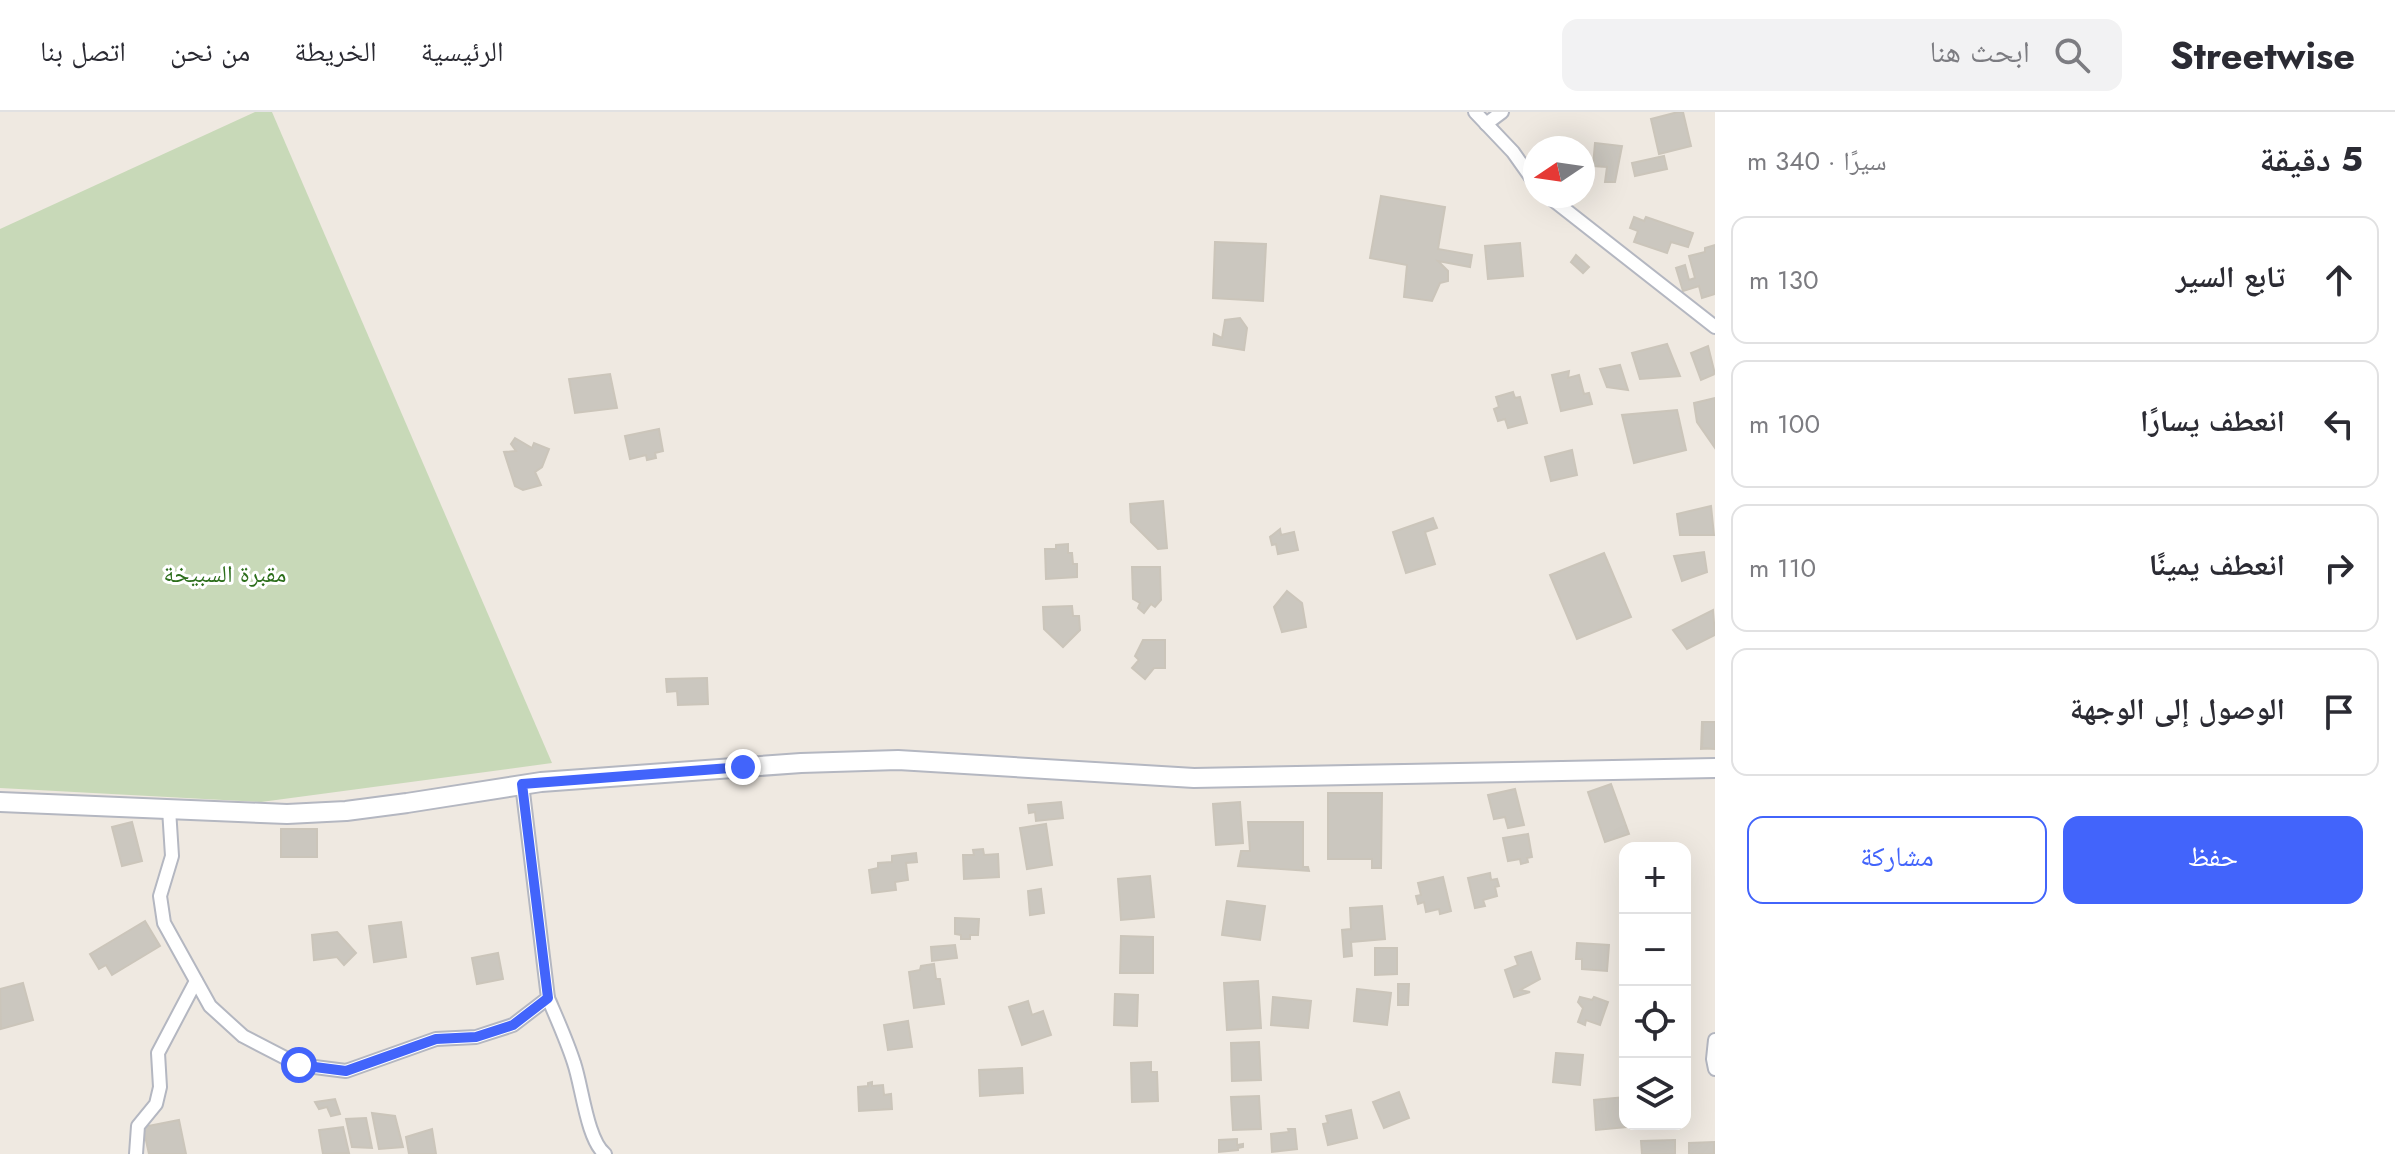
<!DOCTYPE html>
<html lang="ar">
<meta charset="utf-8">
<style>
:root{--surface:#fff;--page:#f2f2f3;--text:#2b2b33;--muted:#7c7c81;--line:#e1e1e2;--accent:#4264fb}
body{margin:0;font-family:Jost,"Noto Naskh Arabic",sans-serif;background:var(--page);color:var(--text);direction:rtl}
.controls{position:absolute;right:24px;bottom:24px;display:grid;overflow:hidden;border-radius:16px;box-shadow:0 8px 32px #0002}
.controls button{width:72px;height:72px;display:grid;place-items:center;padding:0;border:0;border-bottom:2px solid var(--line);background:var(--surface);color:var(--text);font:40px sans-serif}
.compass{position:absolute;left:1523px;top:24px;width:72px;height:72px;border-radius:50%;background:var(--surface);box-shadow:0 8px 32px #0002;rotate:257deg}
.stop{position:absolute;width:24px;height:24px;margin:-18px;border:6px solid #4264fb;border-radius:50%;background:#fff}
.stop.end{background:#4264fb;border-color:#fff;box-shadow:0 2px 8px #0008}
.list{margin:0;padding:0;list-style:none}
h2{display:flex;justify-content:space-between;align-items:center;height:104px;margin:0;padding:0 32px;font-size:34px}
h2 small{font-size:26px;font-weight:400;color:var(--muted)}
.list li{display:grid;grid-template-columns:52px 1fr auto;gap:24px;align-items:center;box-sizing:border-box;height:128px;margin:0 16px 16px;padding:0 16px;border:2px solid var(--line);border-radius:16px}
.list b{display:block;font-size:30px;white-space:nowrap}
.list em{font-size:26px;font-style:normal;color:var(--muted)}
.actions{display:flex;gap:16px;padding:24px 32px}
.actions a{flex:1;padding:18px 0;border:2px solid var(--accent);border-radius:16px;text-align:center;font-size:28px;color:var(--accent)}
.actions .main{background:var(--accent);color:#fff}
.icon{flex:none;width:44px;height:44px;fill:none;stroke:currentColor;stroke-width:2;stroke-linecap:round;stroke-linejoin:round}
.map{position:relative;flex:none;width:1715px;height:1042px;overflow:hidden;direction:ltr}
header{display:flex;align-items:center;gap:48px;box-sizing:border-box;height:112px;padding:0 40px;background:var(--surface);border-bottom:2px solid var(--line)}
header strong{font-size:38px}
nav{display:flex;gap:44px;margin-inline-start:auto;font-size:28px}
.search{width:560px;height:72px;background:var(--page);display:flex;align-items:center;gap:20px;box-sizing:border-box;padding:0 28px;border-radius:16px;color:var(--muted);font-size:30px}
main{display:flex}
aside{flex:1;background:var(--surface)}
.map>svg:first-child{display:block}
.cemetery{fill:#c8d9b8}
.building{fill:#cbc7bf;stroke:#cbc5ba;stroke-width:2}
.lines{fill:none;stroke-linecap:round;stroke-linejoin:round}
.street-casing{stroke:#b4b7c1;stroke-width:16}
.secondary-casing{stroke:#b4b7c1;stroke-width:22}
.street{stroke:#fff;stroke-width:12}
.secondary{stroke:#fff;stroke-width:18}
.route{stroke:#4264fb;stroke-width:10}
.labels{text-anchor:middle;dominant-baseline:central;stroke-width:6;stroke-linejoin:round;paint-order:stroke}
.park-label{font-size:24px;fill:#2c6e1b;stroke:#fff}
</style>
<header>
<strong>Streetwise</strong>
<div class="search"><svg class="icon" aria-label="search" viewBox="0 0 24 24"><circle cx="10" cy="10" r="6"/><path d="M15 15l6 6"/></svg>ابحث هنا</div>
<nav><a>الرئيسية</a><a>الخريطة</a><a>من نحن</a><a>اتصل بنا</a></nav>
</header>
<main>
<aside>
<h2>5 دقيقة<small>سيرًا · 340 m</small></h2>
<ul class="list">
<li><svg class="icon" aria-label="ahead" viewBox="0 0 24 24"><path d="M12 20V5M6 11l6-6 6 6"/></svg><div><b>تابع السير</b></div><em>130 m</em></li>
<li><svg class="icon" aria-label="left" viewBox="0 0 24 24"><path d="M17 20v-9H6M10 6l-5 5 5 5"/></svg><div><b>انعطف يسارًا</b></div><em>100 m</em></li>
<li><svg class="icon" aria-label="right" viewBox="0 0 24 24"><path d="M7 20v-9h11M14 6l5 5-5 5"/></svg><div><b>انعطف يمينًا</b></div><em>110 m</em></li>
<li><svg class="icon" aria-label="arrive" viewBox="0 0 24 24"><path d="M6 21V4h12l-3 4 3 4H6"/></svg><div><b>الوصول إلى الوجهة</b></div></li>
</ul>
<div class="actions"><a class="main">حفظ</a><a>مشاركة</a></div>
</aside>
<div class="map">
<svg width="1715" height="1042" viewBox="0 0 1715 1042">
<rect width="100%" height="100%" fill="#efe9e1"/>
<!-- cemetery -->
<polygon class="cemetery" points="255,0 272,0 552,651 261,690 0,676 0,117"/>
<!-- building -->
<g class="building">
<polygon points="1678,0 1683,0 1691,34 1659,42 1651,7"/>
<polygon points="1595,31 1622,34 1615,70 1605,70 1607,55 1593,54"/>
<polygon points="1664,44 1667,57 1635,64 1632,51"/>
<polygon points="1381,84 1445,95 1438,137 1472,143 1470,155 1438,149 1448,159 1448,169 1440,171 1432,189 1404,185 1407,153 1370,146"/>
<polygon points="1634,105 1644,109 1646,105 1693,121 1688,135 1671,130 1667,141 1634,130 1638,119 1630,116"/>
<polygon points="1215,130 1266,132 1263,189 1213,186"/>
<polygon points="1520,131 1523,164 1488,167 1485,134"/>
<polygon points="1715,133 1715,182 1702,186 1699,174 1683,179 1676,156 1685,153 1689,168 1695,166 1689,144 1705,140 1705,136"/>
<polygon points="1576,143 1589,155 1583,161 1571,150"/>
<polygon points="1240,206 1247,216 1244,238 1213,233 1214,222 1222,226 1225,208"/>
<polygon points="1667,232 1680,264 1640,267 1632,241"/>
<polygon points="1708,234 1715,262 1701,268 1691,241"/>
<polygon points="1620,253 1628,278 1607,275 1600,257"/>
<polygon points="1569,259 1568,266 1579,263 1584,282 1589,281 1592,292 1561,299 1552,263"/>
<polygon points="610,262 617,296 575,301 569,267"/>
<polygon points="1513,280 1515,286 1520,285 1527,311 1508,316 1505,307 1498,309 1494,297 1499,295 1496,285"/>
<polygon points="1715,286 1715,336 1697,310 1694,291"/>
<polygon points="1677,298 1686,338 1634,351 1622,303"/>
<polygon points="659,317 663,339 655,341 656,346 647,348 646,343 630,347 625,324"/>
<polygon points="515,326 532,336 534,331 549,337 542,355 535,360 541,373 523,378 515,374 504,340 516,339 511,332"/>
<polygon points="1572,338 1577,363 1551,369 1545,345"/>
<polygon points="1163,389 1167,436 1158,437 1131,410 1130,392"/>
<polygon points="1711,394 1714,423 1680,423 1677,402"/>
<polygon points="1433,406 1437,416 1425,420 1435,452 1406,461 1393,420"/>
<polygon points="1280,417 1281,423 1294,420 1298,438 1278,442 1276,432 1272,433 1270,425"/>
<polygon points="1068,432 1068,441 1072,441 1073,452 1077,452 1077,465 1046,467 1045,437 1056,437 1056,433"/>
<polygon points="1704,440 1707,460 1682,469 1674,444"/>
<polygon points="1604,441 1631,505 1577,527 1550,463"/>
<polygon points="1132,455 1160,455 1161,488 1155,495 1151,492 1144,501 1138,496 1140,491 1133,487"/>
<polygon points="1287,479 1302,491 1306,515 1282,520 1274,495"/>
<polygon points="1072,494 1073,504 1079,504 1080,518 1063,535 1044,517 1043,495"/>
<polygon points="1713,498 1715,523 1687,537 1673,518"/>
<polygon points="1143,528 1165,528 1165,556 1154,556 1145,567 1132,556 1139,548 1135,544"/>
<polygon points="707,566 708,592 678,593 677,579 667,580 666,567"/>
<polygon points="1702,610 1715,610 1715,636 1701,637"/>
<polygon points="1703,610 1715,610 1715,637 1702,636"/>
<polygon points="1611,672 1629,722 1605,730 1588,680"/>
<polygon points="1515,677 1524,713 1508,716 1505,705 1494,707 1488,683"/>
<polygon points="1328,681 1382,681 1381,756 1372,756 1372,747 1328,747"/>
<polygon points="1061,690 1063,706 1036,709 1035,700 1029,701 1028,693"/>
<polygon points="1240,690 1243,731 1216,733 1213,692"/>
<polygon points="132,710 142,749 122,754 112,715"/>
<polygon points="1248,710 1303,710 1303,755 1308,755 1309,759 1238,754 1241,739 1250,739"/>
<polygon points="1046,712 1052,753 1027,757 1020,716"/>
<rect x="281" y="717" width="36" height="28"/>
<polygon points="1528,722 1532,745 1527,746 1528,750 1521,752 1520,747 1508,749 1503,726"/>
<polygon points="983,737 984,743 998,742 999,765 964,767 963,743 974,743 973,738"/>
<polygon points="916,741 917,750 906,751 908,768 895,770 896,778 872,781 869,758 878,756 878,751 892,750 892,744"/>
<polygon points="1490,761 1491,768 1497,767 1499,774 1495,775 1497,784 1483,788 1485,794 1475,796 1468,766"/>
<polygon points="1150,764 1154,805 1121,808 1118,767"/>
<polygon points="1443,765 1451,799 1440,802 1439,797 1426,800 1424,790 1418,792 1416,784 1421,783 1418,771"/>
<polygon points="1041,777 1044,801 1030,803 1028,779"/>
<polygon points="1227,789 1265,794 1260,828 1222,823"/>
<polygon points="1382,794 1385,827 1351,830 1352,844 1344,845 1342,818 1351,817 1350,796"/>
<polygon points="955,806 979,807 978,823 970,823 970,827 961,827 961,823 955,822"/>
<polygon points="145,809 160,834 112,863 106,853 99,857 90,842"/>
<polygon points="401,810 406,845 374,850 369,814"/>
<polygon points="337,820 356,841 344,853 337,845 314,848 312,823"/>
<polygon points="1121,824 1153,825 1153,861 1120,861"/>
<polygon points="1577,831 1609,833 1607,859 1582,857 1582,847 1576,847"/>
<polygon points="955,833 957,846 932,849 931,835"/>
<polygon points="1375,836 1397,836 1397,862 1375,863"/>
<polygon points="1531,840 1540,867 1520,878 1530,880 1514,885 1505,858 1518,853 1515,845"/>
<polygon points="498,841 503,867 477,872 472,846"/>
<polygon points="934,852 936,867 940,867 944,892 914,896 909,860 920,858 921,854"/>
<polygon points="1258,869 1261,916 1227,918 1224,871"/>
<polygon points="23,871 33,908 1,917 0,877"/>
<polygon points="1398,872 1409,872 1408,893 1398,893"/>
<polygon points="1357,877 1391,881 1387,913 1354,909"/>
<polygon points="1115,882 1138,883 1137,914 1114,913"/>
<polygon points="1273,885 1311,889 1308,916 1271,913"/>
<polygon points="1580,885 1592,888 1594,885 1608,890 1600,913 1586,908 1585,913 1578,910 1583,896 1578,890"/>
<polygon points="1028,889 1032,903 1043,899 1051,923 1022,933 1009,895"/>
<polygon points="908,909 912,935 888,938 884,913"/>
<polygon points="1259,930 1261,968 1232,969 1231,931"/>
<polygon points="1556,941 1583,943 1580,973 1553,970"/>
<polygon points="1151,950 1151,960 1157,960 1158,989 1132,990 1131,951"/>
<polygon points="1022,956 1023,981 980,984 979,958"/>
<polygon points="872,970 872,974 883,973 884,983 891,982 892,997 859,999 858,975 868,974 868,971"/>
<polygon points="1399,980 1409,1006 1384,1016 1373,990"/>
<polygon points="1259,984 1261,1017 1233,1018 1231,985"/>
<polygon points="1625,985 1625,1012 1628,1015 1596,1018 1594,988"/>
<polygon points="335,987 340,1002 331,1004 327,995 319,997 315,990"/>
<polygon points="1351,998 1357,1026 1328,1033 1323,1012 1328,1011 1326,1004"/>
<polygon points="372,1001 395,1004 403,1035 379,1037"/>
<polygon points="366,1006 372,1036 352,1035 346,1007"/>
<polygon points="179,1008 186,1042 149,1042 143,1015"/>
<polygon points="343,1015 349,1041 323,1042 319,1018"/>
<polygon points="432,1017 436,1042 409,1042 406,1025"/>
<polygon points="1288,1017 1295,1017 1297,1037 1272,1040 1271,1022 1289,1020"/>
<polygon points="1237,1027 1237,1033 1243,1032 1243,1035 1238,1036 1238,1038 1219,1040 1219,1028"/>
<polygon points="1675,1028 1675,1042 1642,1042 1641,1029"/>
<polygon points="1714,1030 1714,1042 1689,1042 1689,1031"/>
</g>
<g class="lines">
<defs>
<g id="street">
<polyline points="1475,0 1513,40 1535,71"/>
<polyline points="1486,12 1502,0"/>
<polyline points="1548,84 1715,215"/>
<polyline points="169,697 172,744 160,784 164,811 210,894 243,924 299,953 346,959 436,927 476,925 513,913 548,886 522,672"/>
<path d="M 548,886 C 557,907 567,929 574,951 C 582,974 587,1028 605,1042"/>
<polyline points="1715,928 1713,947 1715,957"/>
<polyline points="136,1042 138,1014 156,992 160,975 158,941 196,869"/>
</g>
<polyline id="secondary" points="0,690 287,702 346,699 407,691 541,670 801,651 898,648 1194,666 1715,656"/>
</defs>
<!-- street casing -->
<use href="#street" class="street-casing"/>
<!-- secondary casing -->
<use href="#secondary" class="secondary-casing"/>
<!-- street -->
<use href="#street" class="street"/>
<!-- secondary -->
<use href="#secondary" class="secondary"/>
</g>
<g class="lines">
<!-- route -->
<polyline class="route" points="299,953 346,959 436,927 476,925 513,913 548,886 522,672 743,655"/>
</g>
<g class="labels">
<!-- park labels -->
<g class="park-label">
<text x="225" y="461">مقبرة السبيخة</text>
</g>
</g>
</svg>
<div class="controls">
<button>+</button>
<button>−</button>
<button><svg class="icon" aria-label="locate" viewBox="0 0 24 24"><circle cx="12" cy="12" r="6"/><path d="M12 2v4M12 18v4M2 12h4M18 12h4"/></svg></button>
<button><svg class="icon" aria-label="layers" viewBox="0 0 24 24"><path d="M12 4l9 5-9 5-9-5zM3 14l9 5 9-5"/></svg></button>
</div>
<svg class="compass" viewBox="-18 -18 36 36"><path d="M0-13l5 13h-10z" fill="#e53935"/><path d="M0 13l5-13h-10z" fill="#7c7c81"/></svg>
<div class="stop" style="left:299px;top:953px"></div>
<div class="stop end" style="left:743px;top:655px"></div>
</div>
</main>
